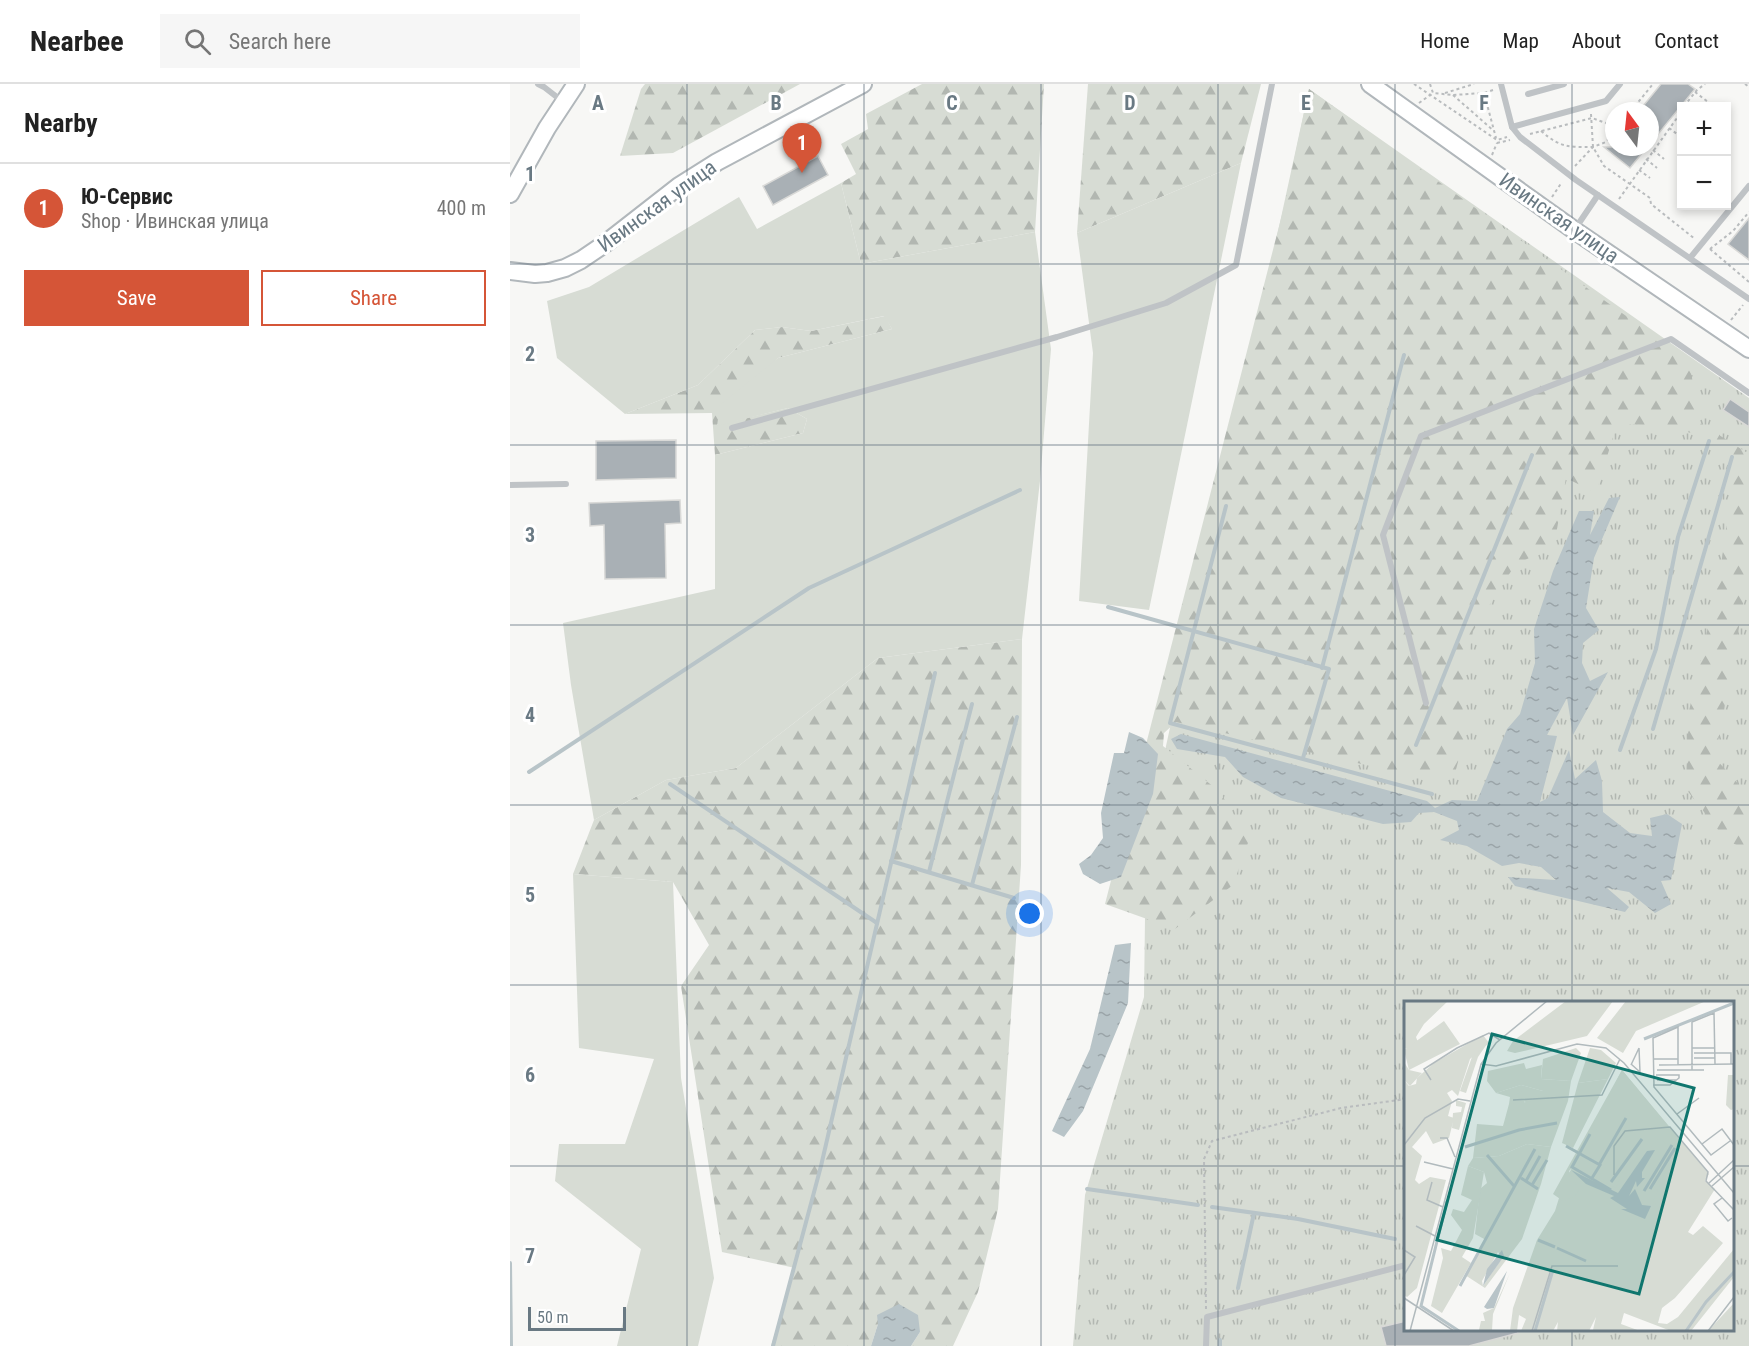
<!DOCTYPE html>
<meta charset="utf-8">
<style>
:root{--surface:#fff;--page:#f6f6f6;--text:#222;--muted:#767676;--line:#e0e0e0;--accent:#d55537}
body{margin:0;font-family:"Roboto Condensed",sans-serif;background:var(--page);color:var(--text)}
.controls{position:absolute;right:18px;top:18px;display:grid;overflow:hidden;border-radius:0px;box-shadow:0 3px 9px #0003}
.controls button{width:54px;height:54px;display:grid;place-items:center;padding:0;border:0;border-bottom:2px solid var(--line);background:var(--surface);color:var(--text);font:30px sans-serif}
.compass{position:absolute;left:1095px;top:18px;width:54px;height:54px;border-radius:50%;background:var(--surface);box-shadow:0 3px 9px #0003;rotate:345deg}
.scale{position:absolute;left:18px;bottom:15px;width:98px;box-sizing:border-box;padding-left:6px;border:3px solid #697983;border-top:0;font-size:16px;line-height:21px;white-space:nowrap;color:#697983;-webkit-text-stroke:4px #fff;paint-order:stroke}
.you{position:absolute;left:520px;top:830px;width:21px;height:21px;margin:-15px;border:4px solid #fff;border-radius:50%;background:#1a73e8;box-shadow:0 0 0 9px #1a73e833}
.badge{display:grid;place-items:center;width:39px;height:39px;border-radius:50%;background:var(--accent);color:#fff;font-size:20px;font-weight:700}
.pin{position:absolute;translate:-50% -50px;filter:drop-shadow(0 2px 3px #0008)}
.pin::after{content:'';position:absolute;top:32px;width:21px;height:18px;background:inherit;clip-path:polygon(0 0,100% 0,50% 100%)}
.list{margin:0;padding:0;list-style:none}
h2{display:flex;justify-content:space-between;align-items:center;height:78px;margin:0;padding:0 24px;font-size:26px}
h2 small{font-size:20px;font-weight:400;color:var(--muted)}
.list li{display:grid;grid-template-columns:39px 1fr auto;gap:18px;align-items:center;box-sizing:border-box;height:90px;padding:0 24px;border-top:2px solid var(--line)}
.list b{display:block;font-size:22px;white-space:nowrap}
.list p{margin:0;font-size:20px;white-space:nowrap;color:var(--muted)}
.list em{font-size:20px;font-style:normal;color:var(--muted)}
.actions{display:flex;gap:12px;padding:18px 24px}
.actions a{flex:1;padding:14px 0;border:2px solid var(--accent);border-radius:0px;text-align:center;font-size:21px;color:var(--accent)}
.actions .main{background:var(--accent);color:#fff}
.icon{flex:none;width:33px;height:33px;fill:none;stroke:currentColor;stroke-width:2;stroke-linecap:round;stroke-linejoin:round}
.map{position:relative;flex:none;width:1239px;height:1262px;overflow:hidden}
header{display:flex;align-items:center;gap:36px;box-sizing:border-box;height:84px;padding:0 30px;background:var(--surface);border-bottom:2px solid var(--line)}
header strong{font-size:28px}
nav{display:flex;gap:33px;margin-inline-start:auto;font-size:21px}
.search{width:420px;height:54px;background:var(--page);display:flex;align-items:center;gap:15px;box-sizing:border-box;padding:0 21px;border-radius:0px;color:var(--muted);font-size:22px}
main{display:flex}
aside{flex:1;background:var(--surface)}
.map>svg:first-child{display:block}
.grass{fill:url(#grass-tufts);fill-rule:evenodd}
.forest{fill:url(#forest-firs)}
.garden{fill:#d7dcd4}
.water{fill:url(#water-ripples)}
.lines{fill:none;stroke-linecap:round;stroke-linejoin:round}
.stream{stroke:#b8c4c8;stroke-width:4}
.building{fill:#a9b0b5;stroke:#d9d9d7;stroke-width:1.5}
.secondary-casing{stroke:#b1b7bb;stroke-width:20}
.path{stroke:#b9bcbe;stroke-width:2;stroke-dasharray:3 3;stroke-linecap:butt}
.lane{stroke:#bfc3c6;stroke-width:6}
.secondary{stroke:#fff;stroke-width:16}
.grid{fill:none;stroke:#697983;stroke-width:1.5;stroke-opacity:0.55}
.labels{text-anchor:middle;dominant-baseline:central;stroke-width:6;stroke-linejoin:round;paint-order:stroke}
.street-label{font-size:21px;fill:#697983;stroke:#fff}
.inset-river{fill:none;stroke:#b8c4c8;stroke-width:3}
.inset-road{fill:none;stroke:#b1babd;stroke-width:1.5}
.view{fill:#0f766e;fill-opacity:0.15;stroke:#0f766e;stroke-width:3}
.inset-edge{fill:none;stroke:#697983;stroke-width:3}
.grid-label{font-size:20px;text-anchor:middle;font-weight:bold;fill:#697983;stroke:#fff;stroke-width:6;stroke-linejoin:round;paint-order:stroke}
</style>
<header>
<strong>Nearbee</strong>
<div class="search"><svg class="icon" aria-label="search" viewBox="0 0 24 24"><circle cx="10" cy="10" r="6"/><path d="M15 15l6 6"/></svg>Search here</div>
<nav><a>Home</a><a>Map</a><a>About</a><a>Contact</a></nav>
</header>
<main>
<aside>
<h2>Nearby<small></small></h2>
<ul class="list">
<li><span class="badge">1</span><div><b>Ю-Сервис</b><p>Shop · Ивинская улица</p></div><em>400 m</em></li>
</ul>
<div class="actions"><a class="main">Save</a><a>Share</a></div>
</aside>
<div class="map">
<svg width="1239" height="1262" viewBox="0 0 1239 1262">
<defs>
<pattern id="grass-tufts" width="24" height="20" patternUnits="userSpaceOnUse" patternTransform="scale(1.5)"><rect width="24" height="20" fill="#d7dcd4"/><path d="M3 7l-1-3M5 7V3M7 7l1-3M15 17l-1-3M17 17v-4M19 17l1-3" fill="none" stroke="#b2b7b1"/></pattern>
<pattern id="forest-firs" width="22" height="20" patternUnits="userSpaceOnUse" patternTransform="scale(1.5)"><rect width="22" height="20" fill="#d7dcd4"/><path d="M5 1l3.5 6h-7zM16 11l3.5 6h-7z" fill="#b2b7b1"/></pattern>
<pattern id="water-ripples" width="26" height="14" patternUnits="userSpaceOnUse" patternTransform="scale(1.5)"><rect width="26" height="14" fill="#b8c4c8"/><path d="M2 4q2-2 4 0t4 0M15 11q2-2 4 0t4 0" fill="none" stroke="#9aa4a8"/></pattern>
</defs>
<rect width="100%" height="100%" fill="#f7f7f5"/>
<!-- grass -->
<path class="grass" d="M 799,5 L 1239,314 L 1239,1262 L 563,1262 L 575,1111 L 634,913 L 636,754 ZM 896,918 L 1222,918 L 1222,1246 L 896,1246 Z"/>
<!-- forest -->
<g class="forest">
<polygon points="135,0 290,0 163,69 110,72 131,5"/>
<polygon points="412,0 534,0 525,148 351,180 331,99 346,90 331,60 358,45 356,30"/>
<polygon points="578,0 751,0 731,79 567,149"/>
<polygon points="799,5 1179,277 1190,339 1239,370 1239,489 1205,674 1239,712 1239,767 1216,756 1176,705 1179,627 1209,494 1227,374 1194,353 1158,342 1107,340 1086,409 1056,394 1044,462 1005,481 963,547 952,607 954,656 945,689 909,693 666,638 654,649 653,662 710,708 739,756 723,801 665,845 595,820 775,119"/>
<polygon points="375,232 382,245 268,274 207,341 278,324 297,335 293,349 205,371 202,329 115,330 188,301 245,246 272,243 301,247"/>
<polygon points="512,555 511,781 488,1125 468,1208 443,1262 401,1262 410,1248 368,1240 361,1262 261,1262 285,1184 212,1168 171,902 199,861 163,798 63,790 84,736 156,696 226,684 368,574"/>
</g>
<!-- garden -->
<g class="garden">
<polygon points="731,79 639,526 569,517 583,269 567,149"/>
<polygon points="331,99 351,180 525,148 541,265 530,397 512,555 368,574 226,684 156,696 84,736 61,601 53,539 205,505 205,371 293,349 297,335 278,324 207,342 210,321 268,274 382,245 374,232 301,247 272,243 245,246 188,301 115,330 47,274 37,217 79,203 229,113 247,145"/>
<polygon points="63,790 163,798 171,994 204,1194 188,1262 107,1262 131,1165 45,1097 49,1060 115,1060 144,975 69,964"/>
</g>
<!-- water -->
<g class="water">
<polygon points="1110,413 1084,474 1076,524 1089,546 1073,559 1072,579 1080,597 1098,588 1063,651 1057,614 1037,651 1047,652 1030,718 1038,714 1059,666 1065,695 1086,676 1092,697 1093,728 1120,749 1142,752 1140,734 1157,730 1172,740 1161,796 1151,797 1161,820 1145,829 1119,808 1097,804 1119,823 1115,828 1005,802 998,793 1046,796 1031,783 1009,779 992,782 957,762 930,756 949,746 947,737 924,728 909,729 901,738 873,740 771,714 733,693 715,673 667,665 661,655 671,650 917,717 925,724 942,716 967,717 997,645 1010,630 1025,579 1024,545 1043,487 1069,427 1084,427 1080,451 1099,414"/>
<polygon points="619,648 633,654 648,670 643,710 611,793 590,800 573,790 569,780 581,771 593,754 591,729 604,669 614,669"/>
<polygon points="621,859 618,919 573,1027 554,1053 542,1047 580,965 605,861"/>
<polygon points="389,1220 408,1231 410,1248 401,1262 361,1262 368,1240 367,1231"/>
</g>
<g class="lines">
<!-- stream -->
<g class="stream">
<polyline points="716,422 660,639 922,710"/>
<polyline points="598,523 819,585 793,674"/>
<polyline points="812,584 894,271"/>
<polyline points="1143,645 1222,373"/>
<polyline points="906,661 1022,371"/>
<polyline points="1110,666 1146,565 1168,453 1199,357"/>
<polyline points="19,688 299,504 510,406"/>
<polyline points="160,700 367,839"/>
<polyline points="381,777 504,814"/>
<polyline points="419,788 462,620"/>
<polyline points="462,801 507,633"/>
<polyline points="577,1105 688,1121"/>
<polyline points="702,1123 788,1135 885,1155"/>
<polyline points="0,1179 1,1262"/>
<polyline points="728,1204 744,1129"/>
<polyline points="263,1262 311,1082 425,589"/>
<polyline points="710,1262 710,1256"/>
</g>
</g>
<!-- building -->
<g class="building">
<polygon points="1151,0 1178,0 1185,5 1140,60 1140,27 1129,27"/>
<polygon points="1094,63 1137,63 1120,84"/>
<polygon points="308,72 318,91 263,121 253,102"/>
<polygon points="1239,134 1239,176 1218,160"/>
<polygon points="1220,315 1239,328 1239,343 1213,326"/>
<polygon points="166,356 166,394 86,396 86,357"/>
<polygon points="170,416 171,439 155,440 156,494 95,495 94,441 80,442 79,419"/>
<polygon points="896,1237 896,1245 1007,1245 1008,1249 959,1262 876,1262 871,1243"/>
</g>
<g class="lines">
<defs>
<g id="secondary">
<polyline points="860,0 1064,146 1239,265"/>
<polyline points="0,110 37,44 66,0"/>
<polyline points="0,187 25,190 37,189 55,184 71,176 96,159 169,102 207,78 353,0"/>
</g>
</defs>
<!-- secondary casing -->
<use href="#secondary" class="secondary-casing"/>
<!-- path -->
<g class="path">
<polyline points="904,0 987,56 997,53"/>
<polyline points="920,0 923,9 943,11 974,9"/>
<polyline points="1235,0 1239,3"/>
<polyline points="983,6 974,9 986,54"/>
<polyline points="1185,8 1198,18"/>
<polyline points="935,9 964,0"/>
<polyline points="943,11 984,47"/>
<polyline points="909,19 923,9"/>
<polyline points="1174,22 1187,6 1195,0"/>
<polyline points="1121,27 1143,0"/>
<polyline points="1081,30 1083,63 1094,82 1140,114 1141,120 1185,155"/>
<polyline points="1159,44 1171,53"/>
<path d="M 1031,47 C 1051,64 1058,63 1083,63"/>
<polyline points="1020,50 1082,34 1104,42"/>
<polyline points="987,59 1000,56"/>
<polyline points="1143,66 1154,75"/>
<polyline points="982,71 987,59"/>
<polyline points="1136,75 1147,84"/>
<polyline points="1065,82 1083,63 1096,58 1104,48"/>
<polyline points="1129,86 1140,94"/>
<polyline points="1042,113 1052,98"/>
<polyline points="1109,115 1172,27"/>
<polyline points="1200,165 1239,198"/>
<polyline points="1200,165 1223,147 1239,128"/>
<polyline points="1221,236 1233,221"/>
<polyline points="696,1225 694,1075 702,1057 831,1024 896,1015"/>
</g>
<!-- lane -->
<g class="lane">
<polyline points="28,0 34,3 52,17"/>
<polyline points="991,0 1002,43 1010,53 1066,96 1239,215"/>
<polyline points="1018,10 1054,0"/>
<polyline points="1002,43 1096,17 1110,0"/>
<polyline points="1065,145 1088,111"/>
<polyline points="1180,174 1239,102"/>
<polyline points="222,344 547,253 656,219 726,181 762,0"/>
<polyline points="0,401 56,400"/>
<polyline points="916,619 873,451 911,352 1161,255 1239,309"/>
<polyline points="696,1262 697,1233 896,1181"/>
</g>
<!-- secondary -->
<use href="#secondary" class="secondary"/>
</g>
<!-- grid -->
<path class="grid" d="M 177,0 L 177,1262M 354,0 L 354,1262M 531,0 L 531,1262M 708,0 L 708,1262M 885,0 L 885,1262M 1062,0 L 1062,918M 0,180 L 1239,180M 0,361 L 1239,361M 0,541 L 1239,541M 0,721 L 1239,721M 0,901 L 1239,901M 0,1082 L 896,1082M 1222,1082 L 1239,1082M 1062,1246 L 1062,1262"/>
<g class="labels">
<!-- street labels -->
<g class="street-label">
<text transform="translate(147 122) rotate(-36)">Ивинская улица</text>
<text transform="translate(1049 134) rotate(35)">Ивинская улица</text>
</g>
</g>
<!-- overview -->
<g transform="translate(894 917)">
<rect width="330" height="330" fill="#f7f7f5"/>
<path d="M 218,69 L 305,173 L 301,180 L 311,188 L 284,231 L 289,234 L 299,225 L 319,242 L 271,297 L 258,307 L 254,322 L 263,323 L 274,316 L 330,248 L 330,276 L 287,330 L 267,330 L 220,312 L 217,323 L 236,330 L 189,329 L 192,316 L 185,330 L 153,330 L 154,321 L 149,330 L 117,330 L 122,318 L 115,314 L 113,330 L 106,330 L 109,307 L 133,239 L 151,210 L 159,184 ZM 330,302 L 330,330 L 304,330 Z" fill="#d7dcd4"/>
<path d="M 0,0 L 44,0 L 20,23 L 12,36 L 15,44 L 0,48 ZM 162,0 L 209,0 L 183,35 L 111,52 L 103,50 L 109,40 ZM 222,0 L 302,0 L 232,30 L 219,52 L 193,37 ZM 85,40 L 74,56 L 62,92 L 56,90 L 69,53 ZM 172,47 L 177,52 L 167,80 L 137,78 L 139,58 ZM 186,47 L 197,49 L 212,62 L 204,78 L 174,82 ZM 0,61 L 5,69 L 18,72 L 6,85 L 0,79 ZM 218,69 L 268,130 L 267,141 L 274,148 L 281,145 L 255,196 L 259,203 L 270,205 L 264,219 L 249,200 L 271,148 L 254,137 L 247,147 L 243,144 L 238,154 L 221,165 L 212,187 L 169,166 L 165,170 L 175,189 L 171,195 L 159,200 L 149,193 ZM 117,84 L 139,90 L 120,90 L 120,103 L 105,103 L 106,96 L 92,92 ZM 52,99 L 62,102 L 55,129 L 48,127 L 49,112 L 57,111 L 58,106 L 52,105 ZM 123,143 L 147,146 L 137,183 L 118,238 L 81,287 L 61,274 L 82,239 L 71,233 L 76,188 L 83,182 L 80,171 L 64,165 L 69,157 L 95,155 ZM 94,251 L 98,257 L 79,285 L 78,280 ZM 106,272 L 89,313 L 88,329 L 75,329 L 77,320 L 81,320 L 79,312 L 90,307 Z" fill="#d7dcd4" fill-rule="evenodd"/>
<path d="M 40,20 L 56,43 L 5,69 L 0,49 ZM 79,34 L 85,42 L 66,58 L 54,95 L 48,89 L 43,92 L 48,100 L 44,115 L 50,117 L 45,137 L 29,143 L 22,130 L 8,146 L 18,155 L 11,179 L 15,183 L 26,176 L 42,179 L 13,287 L 3,296 L 0,294 L 0,79 L 5,85 L 12,83 L 13,77 L 30,62 ZM 120,62 L 122,68 L 138,64 L 137,78 L 167,80 L 164,100 L 147,146 L 123,143 L 95,155 L 69,157 L 73,123 L 99,125 L 105,103 L 122,101 L 107,98 L 108,95 L 120,90 L 139,90 L 117,84 L 92,92 L 83,80 L 84,70 ZM 324,74 L 330,74 L 330,108 L 327,109 L 322,104 ZM 204,78 L 169,147 L 158,142 L 174,82 ZM 64,165 L 80,171 L 69,237 L 58,256 L 67,262 L 38,312 L 27,305 L 39,257 L 37,247 L 47,250 L 58,229 L 47,214 L 49,208 L 60,211 L 68,199 L 57,194 Z" fill="#d7dcd4"/>
<path d="M 251,149 L 238,171 L 238,177 L 241,177 L 233,186 L 232,180 L 225,195 L 231,188 L 238,204 L 247,205 L 241,218 L 217,208 L 223,208 L 206,197 L 210,195 L 182,183 L 167,169 L 214,192 L 243,150 ZM 98,249 L 100,255 L 79,285 L 83,268 ZM 103,270 L 90,307 L 83,308 L 80,306 Z" fill="#b8c4c8"/>
<path class="inset-river" d="M 240,38 L 330,2M 186,133 L 168,166 L 207,189M 162,145 L 196,164 L 188,177M 61,146 L 115,129 L 153,122M 83,154 L 110,185M 195,164 L 222,117M 117,177 L 134,188M 122,180 L 136,155M 207,181 L 238,138M 128,184 L 143,159M 246,188 L 271,147M 240,190 L 268,144M 43,200 L 17,305 L 55,330M 134,239 L 151,246M 153,247 L 182,260M 56,285 L 131,148M 131,330 L 149,269M 282,330 L 302,301 L 330,271"/>
<path class="inset-road" d="M 288,47 L 310,47M 290,52 L 327,52 L 327,63M 290,57 L 311,57M 249,58 L 274,58M 77,63 L 92,65 L 173,43 L 202,47 L 220,62 L 330,192M 227,63 L 236,71 L 235,47M 227,64 L 235,47M 255,64 L 330,63M 274,64 L 274,26 L 249,37 L 250,86 L 307,154 L 326,140M 253,69 L 300,69M 288,69 L 288,21 L 310,12 L 311,63M 27,79 L 20,68 L 53,47 L 85,32 L 96,39M 253,79 L 272,79M 249,84 L 266,84 L 275,77 L 275,74 L 252,74M 109,99 L 198,94 L 216,58M 273,113 L 295,97M 36,137 L 43,137 L 51,156M 298,143 L 318,128 L 330,144M 0,144 L 21,117 L 54,98 L 66,100M 20,161 L 49,168M 210,174 L 210,145 L 221,130 L 266,126 L 304,171 L 302,180 L 330,209M 28,181 L 23,199 L 39,206M 305,182 L 330,159M 308,185 L 330,166M 318,197 L 310,203 L 324,220 L 328,217M 12,225 L 31,235M 0,249 L 11,256 L 0,274M 0,297 L 50,330M 6,330 L 77,63 L 92,42 L 143,0M 128,330 L 148,265 L 214,265M 304,330 L 330,296"/>
<path class="view" d="M 88,33 L 290,87 L 235,293 L 33,239 Z"/>
<rect width="330" height="330" class="inset-edge"/>
</g>
<g class="grid-label">
<text x="88" y="26">A</text>
<text x="266" y="26">B</text>
<text x="442" y="26">C</text>
<text x="620" y="26">D</text>
<text x="796" y="26">E</text>
<text x="974" y="26">F</text>
<text x="20" y="97">1</text>
<text x="20" y="277">2</text>
<text x="20" y="458">3</text>
<text x="20" y="638">4</text>
<text x="20" y="818">5</text>
<text x="20" y="998">6</text>
<text x="20" y="1179">7</text>
</g>
</svg>
<div class="controls">
<button>+</button>
<button>−</button>
</div>
<svg class="compass" viewBox="-18 -18 36 36"><path d="M0-13l5 13h-10z" fill="#e53935"/><path d="M0 13l5-13h-10z" fill="#767676"/></svg>
<div class="scale">50 m</div>
<div class="you"></div>
<div class="pin badge" style="left:292px;top:89px">1</div>
</div>
</main>
